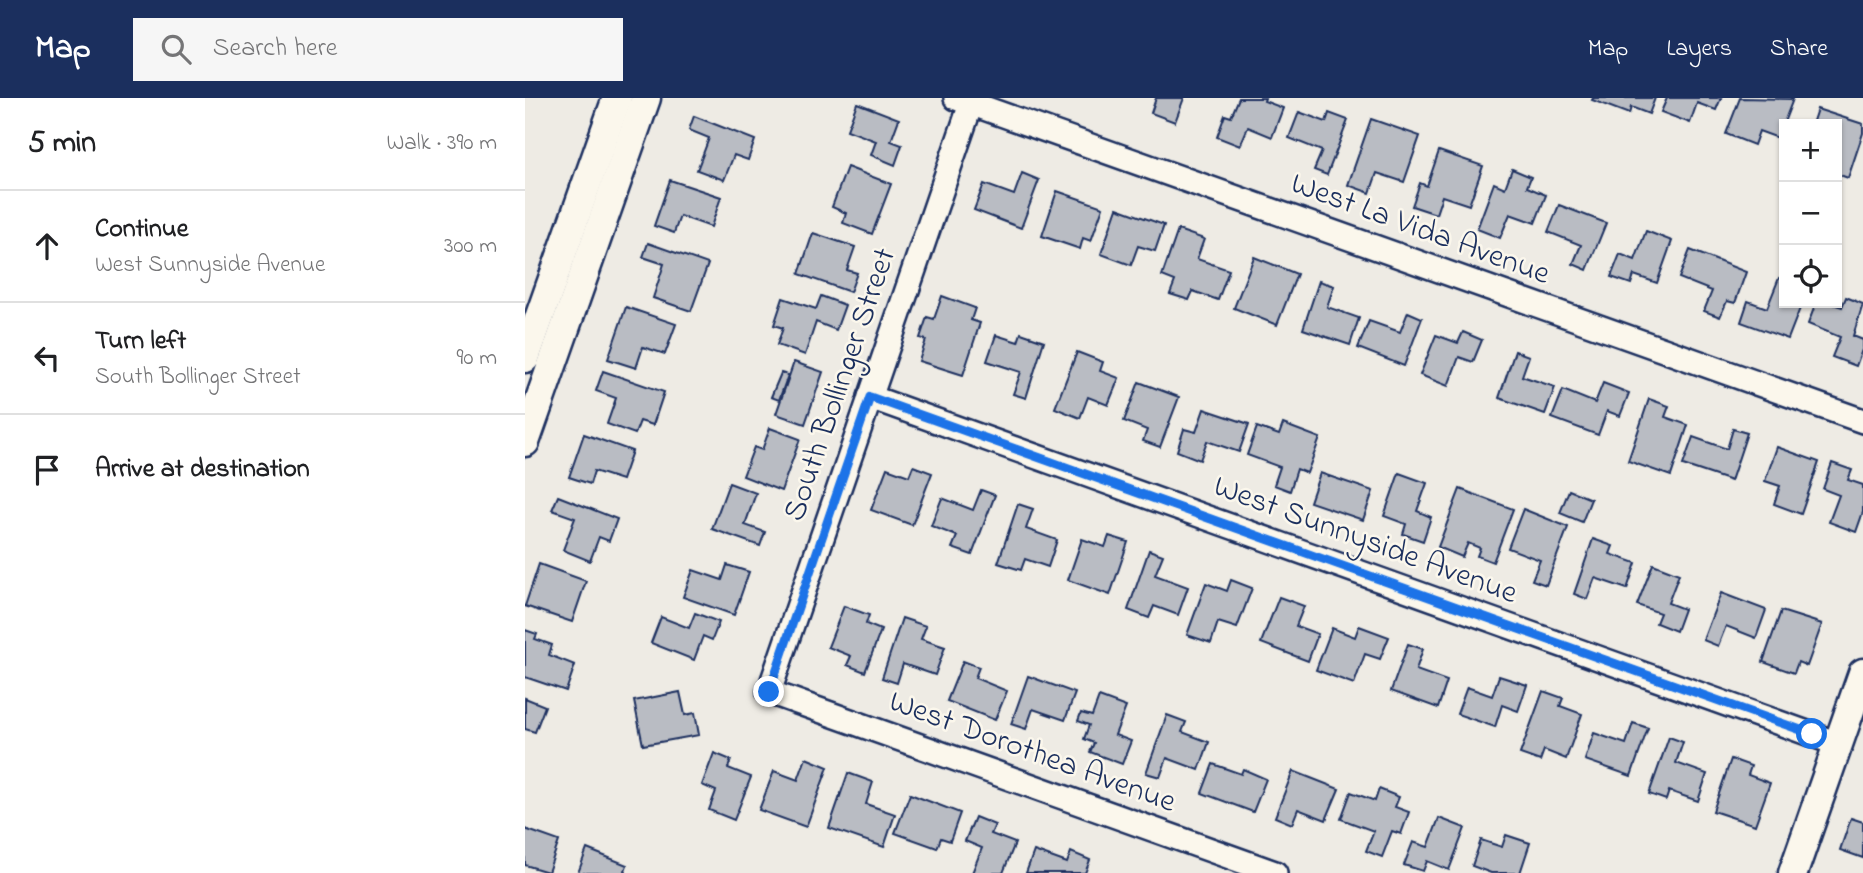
<!DOCTYPE html>
<meta charset="utf-8">
<style>
:root{--surface:#fff;--page:#f6f6f6;--text:#202124;--muted:#757577;--line:#e0e0e0;--accent:#1b2f5e}
body{margin:0;font-family:"Indie Flower",sans-serif;background:var(--page);color:var(--text)}
.controls{position:absolute;right:21px;top:21px;display:grid;overflow:hidden;border-radius:0px;box-shadow:0 2px 5px #0004}
.controls button{width:63px;height:63px;display:grid;place-items:center;padding:0;border:0;border-bottom:2px solid var(--line);background:var(--surface);color:var(--text);font:35px sans-serif}
.stop{position:absolute;width:21px;height:21px;margin:-16px;border:5px solid #1a73e8;border-radius:50%;background:#fff}
.stop.end{background:#1a73e8;border-color:#fff;box-shadow:0 2px 7px #0008}
.list{margin:0;padding:0;list-style:none}
h2{display:flex;justify-content:space-between;align-items:center;height:91px;margin:0;padding:0 28px;font-size:30px}
h2 small{font-size:23px;font-weight:400;color:var(--muted)}
.list li{display:grid;grid-template-columns:46px 1fr auto;gap:21px;align-items:center;box-sizing:border-box;height:112px;padding:0 28px;border-top:2px solid var(--line)}
.list b{display:block;font-size:26px;white-space:nowrap}
.list p{margin:0;font-size:23px;white-space:nowrap;color:var(--muted)}
.list em{font-size:23px;font-style:normal;color:var(--muted)}
.icon{flex:none;width:38px;height:38px;fill:none;stroke:currentColor;stroke-width:2;stroke-linecap:round;stroke-linejoin:round}
.map{position:relative;flex:none;width:1338px;height:775px;overflow:hidden}
header{display:flex;align-items:center;gap:42px;box-sizing:border-box;height:98px;padding:0 35px;background:var(--accent);color:#fff}
header strong{font-size:33px}
nav{display:flex;gap:38px;margin-inline-start:auto;font-size:24px}
.search{width:490px;height:63px;background:var(--page);display:flex;align-items:center;gap:18px;box-sizing:border-box;padding:0 24px;border-radius:0px;color:var(--muted);font-size:26px}
main{display:flex}
aside{flex:1;background:var(--surface)}
.map>svg:first-child{display:block}
.building{fill:#b9bcc3;stroke:#1b2f5e;stroke-width:2}
.lines{fill:none;stroke-linecap:round;stroke-linejoin:round}
.minor-casing{stroke:#1b2f5e;stroke-width:28}
.tertiary-casing{stroke:#1b2f5e;stroke-width:33}
.minor{stroke:#fbf7ec;stroke-width:23}
.tertiary{stroke:#fbf7ec;stroke-width:28}
.route{stroke:#1a73e8;stroke-width:9}
.labels{text-anchor:middle;dominant-baseline:central;stroke-width:5;stroke-linejoin:round;paint-order:stroke}
.street-label{font-size:32px;fill:#1b2f5e;stroke:#fbf7ec}
</style>
<header>
<strong>Map</strong>
<div class="search"><svg class="icon" aria-label="search" viewBox="0 0 24 24"><circle cx="10" cy="10" r="6"/><path d="M15 15l6 6"/></svg>Search here</div>
<nav><a>Map</a><a>Layers</a><a>Share</a></nav>
</header>
<main>
<aside>
<h2>5 min<small>Walk · 390 m</small></h2>
<ul class="list">
<li><svg class="icon" aria-label="ahead" viewBox="0 0 24 24"><path d="M12 20V5M6 11l6-6 6 6"/></svg><div><b>Continue</b><p>West Sunnyside Avenue</p></div><em>300 m</em></li>
<li><svg class="icon" aria-label="left" viewBox="0 0 24 24"><path d="M17 20v-9H6M10 6l-5 5 5 5"/></svg><div><b>Turn left</b><p>South Bollinger Street</p></div><em>90 m</em></li>
<li><svg class="icon" aria-label="arrive" viewBox="0 0 24 24"><path d="M6 21V4h12l-3 4 3 4H6"/></svg><div><b>Arrive at destination</b></div></li>
</ul>
</aside>
<div class="map">
<svg width="1338" height="775" viewBox="0 0 1338 775">
<rect width="100%" height="100%" fill="#eeebe4"/>
<filter id="ink" filterUnits="userSpaceOnUse"><feTurbulence type="fractalNoise" baseFrequency=".0143" numOctaves="2"/><feDisplacementMap in="SourceGraphic" scale="14" xChannelSelector="R" yChannelSelector="G"/><feConvolveMatrix kernelMatrix="1 2 1 2 8 2 1 2 1" color-interpolation-filters="sRGB"/></filter>
<g filter="url(#ink)">
<!-- building -->
<g class="building">
<polygon points="631,0 659,0 650,24 626,15"/>
<polygon points="714,0 740,0 739,3 758,10 747,39 723,29 715,48 692,39 700,17 706,19"/>
<polygon points="1068,0 1130,0 1124,16 1106,9 1104,16 1067,2"/>
<polygon points="1142,0 1196,0 1191,12 1172,5 1165,25 1136,14"/>
<polygon points="1215,0 1268,1 1253,40 1234,33 1229,47 1201,36"/>
<polygon points="332,5 374,21 366,43 377,47 370,67 346,57 351,43 322,32"/>
<polygon points="1292,11 1338,26 1338,35 1323,80 1312,76 1312,26 1287,26"/>
<polygon points="774,14 801,24 804,15 823,22 802,77 789,72 797,53 764,40"/>
<polygon points="169,18 230,42 223,62 209,57 199,82 172,72 184,40 164,32"/>
<polygon points="846,21 895,38 879,84 852,75 845,95 823,87"/>
<polygon points="914,53 958,68 944,107 917,98 911,116 887,108 895,85 902,88"/>
<polygon points="322,69 366,86 347,136 318,125 321,115 307,109"/>
<polygon points="987,71 1006,79 1002,89 1021,97 1010,125 985,116 975,140 952,131 969,85 980,90"/>
<polygon points="497,75 514,82 496,130 449,112 459,86 489,97"/>
<polygon points="145,82 196,99 186,129 155,118 149,135 129,128"/>
<polygon points="532,93 578,109 566,143 558,140 555,151 517,138"/>
<polygon points="1034,107 1081,125 1062,172 1048,166 1056,147 1023,134"/>
<polygon points="592,110 639,127 630,153 613,148 606,167 576,156"/>
<polygon points="653,132 679,141 672,161 704,172 693,202 668,193 664,202 645,196 650,183 637,178"/>
<polygon points="1121,133 1147,143 1132,185 1109,177 1106,186 1086,179 1095,156 1110,162"/>
<polygon points="288,135 330,149 322,172 332,175 325,194 274,176"/>
<polygon points="123,145 183,166 166,213 128,200 139,166 118,159"/>
<polygon points="1165,152 1221,174 1210,205 1202,203 1195,219 1179,213 1187,193 1154,180"/>
<polygon points="729,159 772,176 752,227 709,210"/>
<polygon points="1254,180 1259,182 1259,205 1277,205 1263,241 1216,224 1223,203 1242,210"/>
<polygon points="794,183 809,188 802,209 834,220 825,247 778,231"/>
<polygon points="296,198 320,207 311,232 291,224 280,257 252,247 258,230 249,227 258,200 291,211"/>
<polygon points="417,198 450,210 446,222 455,225 438,277 394,263 401,242 395,240 402,219 409,221"/>
<polygon points="1321,199 1338,206 1328,238 1338,242 1338,249 1331,268 1307,259 1315,239 1283,226 1291,205 1305,205 1317,209"/>
<polygon points="101,209 151,226 140,256 118,249 111,270 83,261"/>
<polygon points="883,214 897,220 879,268 833,250 844,223 875,234"/>
<polygon points="938,234 957,242 948,264 934,259 923,288 895,277 911,237 933,245"/>
<polygon points="496,235 519,243 501,300 488,296 496,274 462,263 471,237 493,244"/>
<polygon points="990,253 1004,258 997,278 1030,289 1020,316 974,300"/>
<polygon points="552,254 578,264 575,273 594,280 583,307 563,299 555,320 530,310"/>
<polygon points="269,264 298,274 280,326 251,316"/>
<polygon points="78,273 139,294 128,327 115,323 110,336 82,326 91,300 71,293"/>
<polygon points="256,275 263,277 254,302 246,299"/>
<polygon points="614,284 654,299 635,349 618,343 622,332 599,323"/>
<polygon points="1078,285 1104,295 1095,318 1082,313 1073,337 1027,320 1038,292 1070,305"/>
<polygon points="1124,301 1144,308 1140,319 1163,327 1146,378 1103,363"/>
<polygon points="679,311 724,326 714,354 682,343 675,362 652,353 659,331 671,334"/>
<polygon points="758,326 795,340 782,375 772,371 765,393 749,387 755,369 722,357 732,329 754,337"/>
<polygon points="245,330 275,341 256,393 218,378 229,349 237,352"/>
<polygon points="1208,331 1222,335 1206,383 1158,367 1168,339 1202,351"/>
<polygon points="59,336 107,353 97,382 69,373 65,386 44,379"/>
<polygon points="1252,349 1294,364 1276,416 1249,406 1255,388 1240,383"/>
<polygon points="1307,365 1327,372 1323,382 1338,387 1338,414 1331,434 1304,424 1314,397 1298,391"/>
<polygon points="388,368 407,375 387,427 346,412 362,370 384,378"/>
<polygon points="795,375 848,393 838,422 785,404"/>
<polygon points="874,375 902,385 892,413 906,419 898,443 878,436 881,426 859,418"/>
<polygon points="204,385 231,395 220,427 240,434 235,448 187,431"/>
<polygon points="935,391 988,411 968,464 952,458 955,450 943,445 937,459 913,449"/>
<polygon points="456,392 470,397 447,457 427,450 432,438 406,428 417,400 448,412"/>
<polygon points="1044,392 1066,401 1057,424 1035,415"/>
<polygon points="33,398 92,421 84,443 74,439 65,463 38,452 50,420 27,412"/>
<polygon points="493,406 508,411 501,431 532,442 523,469 500,461 496,472 473,465"/>
<polygon points="998,411 1043,429 1021,487 1007,482 1015,462 983,450"/>
<polygon points="584,438 603,444 585,497 543,482 557,441 580,449"/>
<polygon points="1068,441 1088,448 1085,456 1111,465 1102,491 1070,480 1062,501 1049,496"/>
<polygon points="624,452 638,457 630,477 663,489 653,517 629,508 624,520 603,512"/>
<polygon points="14,466 61,483 47,524 0,508"/>
<polygon points="1128,466 1154,476 1143,505 1159,511 1151,533 1131,525 1135,515 1112,507"/>
<polygon points="202,467 224,474 209,517 158,499 168,472 197,482"/>
<polygon points="706,482 727,490 712,530 693,524 686,545 662,537 681,485 702,493"/>
<polygon points="1196,495 1241,512 1231,540 1201,528 1193,548 1178,542"/>
<polygon points="754,499 779,508 771,528 793,536 783,563 736,545"/>
<polygon points="319,508 344,517 341,526 356,532 340,574 322,567 326,558 303,549"/>
<polygon points="1256,513 1297,526 1282,568 1273,564 1269,575 1238,564"/>
<polygon points="170,515 194,524 187,542 178,538 169,562 126,545 136,519 164,530"/>
<polygon points="377,520 401,528 396,541 420,549 410,577 378,566 372,585 357,580"/>
<polygon points="834,528 864,539 855,561 840,556 829,586 791,572 807,530 830,539"/>
<polygon points="0,532 12,536 10,541 27,547 24,557 50,567 41,593 0,579"/>
<polygon points="883,546 898,551 891,572 922,583 913,610 866,593"/>
<polygon points="438,563 454,569 450,580 482,593 470,622 422,603"/>
<polygon points="503,578 550,595 540,622 508,611 501,631 486,626"/>
<polygon points="974,578 1002,587 993,613 977,607 970,629 932,616 942,589 967,598"/>
<polygon points="1018,593 1038,600 1035,608 1057,616 1041,661 1019,652 1015,663 995,656"/>
<polygon points="155,594 160,617 170,615 174,637 118,647 109,603"/>
<polygon points="574,599 601,609 590,637 606,643 597,666 565,654 569,645 559,641 564,627 553,623 556,615 567,618"/>
<polygon points="0,600 20,608 10,634 0,631"/>
<polygon points="642,617 661,624 657,634 684,644 674,672 642,660 635,679 621,675"/>
<polygon points="1108,625 1123,630 1106,678 1060,662 1069,635 1101,646"/>
<polygon points="1144,639 1158,644 1151,665 1182,676 1173,703 1144,693 1141,702 1124,696"/>
<polygon points="189,655 206,662 203,670 226,679 209,722 184,712 191,693 177,687"/>
<polygon points="281,660 303,669 281,729 234,712 249,673 273,682"/>
<polygon points="1206,661 1226,668 1223,677 1245,685 1230,727 1188,713"/>
<polygon points="688,666 716,676 718,671 741,681 728,714 677,695"/>
<polygon points="768,673 814,691 801,722 773,711 767,726 750,719"/>
<polygon points="323,675 348,684 341,706 370,716 359,749 304,730"/>
<polygon points="854,691 874,699 870,709 884,714 876,736 867,733 857,759 841,753 849,733 816,721 826,694 850,703"/>
<polygon points="385,696 435,715 425,743 416,740 412,750 370,735"/>
<polygon points="450,719 470,727 466,736 490,745 478,775 447,775 457,750 440,743"/>
<polygon points="914,720 940,730 924,772 902,763 898,773 879,767 888,744 903,749"/>
<polygon points="1326,720 1338,724 1338,760 1315,752"/>
<polygon points="0,731 34,743 23,774 0,767"/>
<polygon points="981,737 1005,745 995,775 966,775 947,768 956,742 977,749"/>
<polygon points="62,751 102,767 99,775 53,775"/>
<polygon points="509,753 542,765 546,754 565,762 560,775 501,775"/>
</g>
<g class="lines">
<defs>
<g id="minor">
<polyline points="431,0 1338,323"/>
<polyline points="448,0 244,594 750,775"/>
<polyline points="345,299 1313,646"/>
</g>
<g id="tertiary">
<polyline points="0,260 92,0"/>
<polyline points="0,344 121,0"/>
<polyline points="1268,775 1338,575"/>
</g>
</defs>
<!-- minor casing -->
<use href="#minor" class="minor-casing"/>
<!-- tertiary casing -->
<use href="#tertiary" class="tertiary-casing"/>
<!-- minor -->
<use href="#minor" class="minor"/>
<!-- tertiary -->
<use href="#tertiary" class="tertiary"/>
</g>
</g>
<g class="lines" filter="url(#ink)">
<!-- route -->
<polyline class="route" points="244,594 345,299 1287,636"/>
</g>
<g class="labels">
<!-- street labels -->
<g class="street-label">
<text transform="translate(895 132) rotate(20)">West La Vida Avenue</text>
<text transform="translate(316 287) rotate(-71)">South Bollinger Street</text>
<text transform="translate(840 443) rotate(20)">West Sunnyside Avenue</text>
<text transform="translate(507 655) rotate(20)">West Dorothea Avenue</text>
</g>
</g>
</svg>
<div class="controls">
<button>+</button>
<button>−</button>
<button><svg class="icon" aria-label="locate" viewBox="0 0 24 24"><circle cx="12" cy="12" r="6"/><path d="M12 2v4M12 18v4M2 12h4M18 12h4"/></svg></button>
</div>
<div class="stop" style="left:1287px;top:636px"></div>
<div class="stop end" style="left:244px;top:594px"></div>
</div>
</main>
